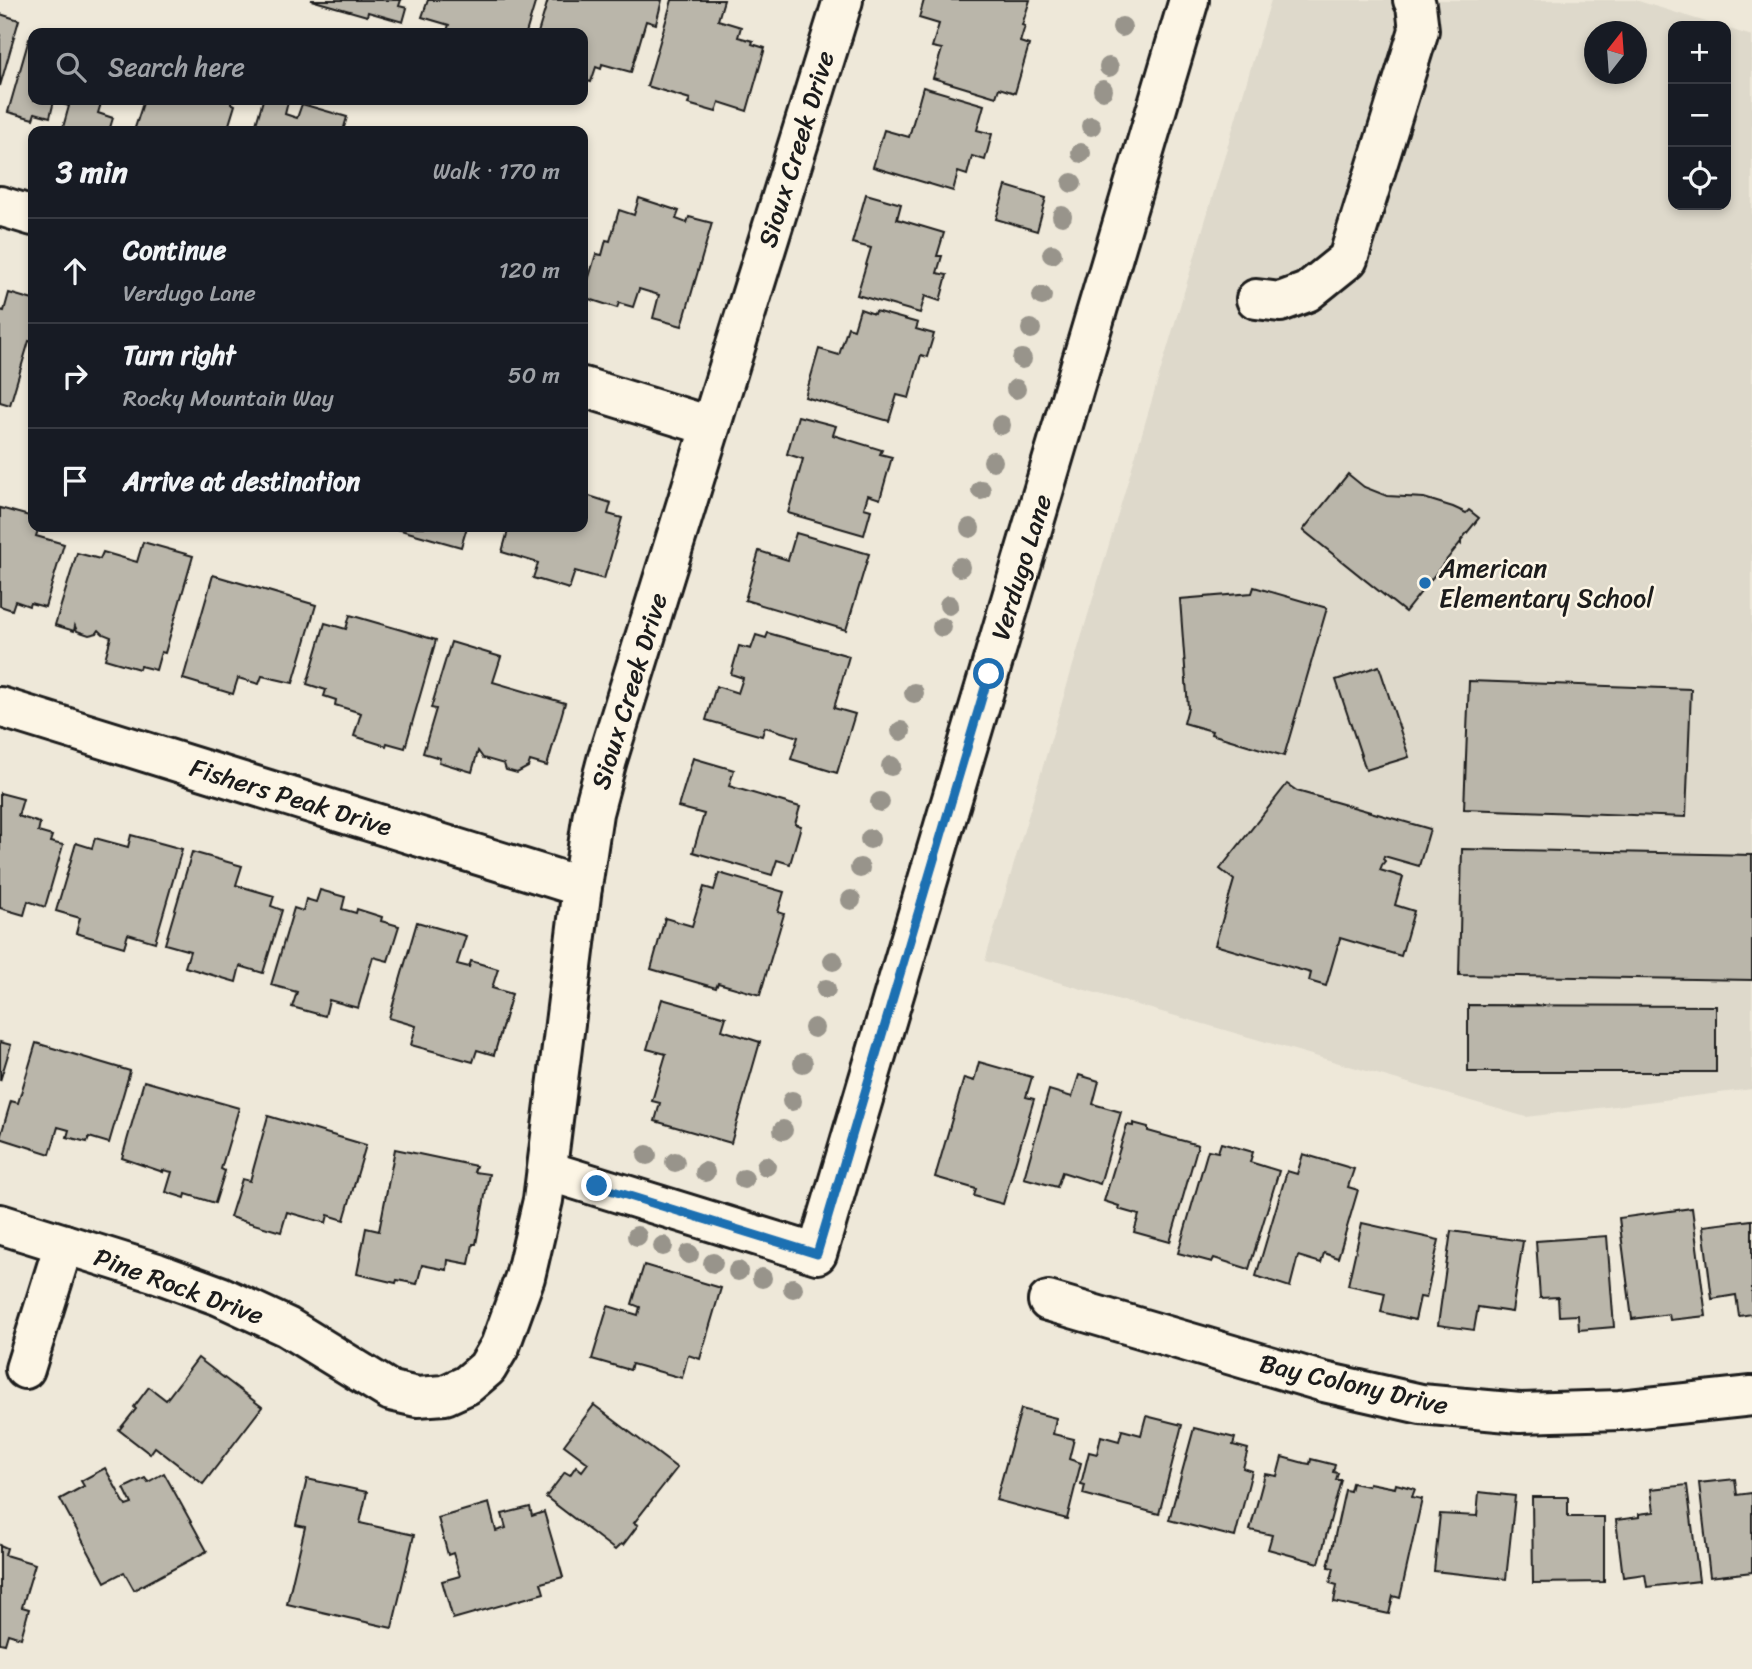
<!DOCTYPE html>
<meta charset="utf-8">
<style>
:root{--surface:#171b24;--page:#242831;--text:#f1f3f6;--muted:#9ea1a6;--line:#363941}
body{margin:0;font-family:Sriracha,sans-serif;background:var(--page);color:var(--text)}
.controls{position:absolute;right:21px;top:21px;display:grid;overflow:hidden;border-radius:14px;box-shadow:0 4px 10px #0003}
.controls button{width:63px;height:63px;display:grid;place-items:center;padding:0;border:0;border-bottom:2px solid var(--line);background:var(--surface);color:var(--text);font:35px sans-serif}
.compass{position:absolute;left:1584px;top:21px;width:63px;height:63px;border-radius:50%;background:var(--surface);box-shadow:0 4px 10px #0003;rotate:17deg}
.stop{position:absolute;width:21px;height:21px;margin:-16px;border:5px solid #1f6fb2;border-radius:50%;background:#fff}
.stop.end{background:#1f6fb2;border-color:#fff;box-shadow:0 2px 7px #0008}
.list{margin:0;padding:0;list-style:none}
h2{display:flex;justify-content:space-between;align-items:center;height:91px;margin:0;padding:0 28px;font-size:30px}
h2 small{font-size:23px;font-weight:400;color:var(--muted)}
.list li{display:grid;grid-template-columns:46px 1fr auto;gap:21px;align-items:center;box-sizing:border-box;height:105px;padding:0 28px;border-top:2px solid var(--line)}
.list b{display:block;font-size:26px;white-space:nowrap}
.list p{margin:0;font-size:23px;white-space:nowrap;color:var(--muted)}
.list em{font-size:23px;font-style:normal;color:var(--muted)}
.icon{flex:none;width:38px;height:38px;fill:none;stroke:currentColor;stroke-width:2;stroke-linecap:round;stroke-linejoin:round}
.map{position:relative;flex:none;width:1752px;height:1669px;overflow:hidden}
.search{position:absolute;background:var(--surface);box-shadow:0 4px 10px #0003;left:28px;top:28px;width:560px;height:77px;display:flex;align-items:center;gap:18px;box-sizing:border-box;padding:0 24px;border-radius:14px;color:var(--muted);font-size:26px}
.panel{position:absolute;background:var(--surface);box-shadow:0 4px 10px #0003;left:28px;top:126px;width:560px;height:406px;border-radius:14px}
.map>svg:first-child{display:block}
.built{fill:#ded9cb;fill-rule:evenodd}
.building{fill:#bab6aa;stroke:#1c1c1c;stroke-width:2}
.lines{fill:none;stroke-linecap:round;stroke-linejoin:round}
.minor-casing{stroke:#1c1c1c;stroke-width:44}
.minor{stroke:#fcf5e5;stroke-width:38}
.tree{fill:#98948b}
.route{stroke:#1f6fb2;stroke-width:9}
.poi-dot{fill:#1f6fb2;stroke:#fcf5e5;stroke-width:2.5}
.labels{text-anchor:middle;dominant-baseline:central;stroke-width:5;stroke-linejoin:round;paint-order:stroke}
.street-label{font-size:26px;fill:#1c1c1c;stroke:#fcf5e5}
.poi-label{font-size:26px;fill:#1c1c1c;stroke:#fcf5e5;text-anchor:start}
</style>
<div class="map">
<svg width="1752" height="1669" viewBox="0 0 1752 1669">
<rect width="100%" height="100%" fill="#eee8d9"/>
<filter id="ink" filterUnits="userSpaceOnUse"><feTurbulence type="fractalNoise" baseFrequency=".0143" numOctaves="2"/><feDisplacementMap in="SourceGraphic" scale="14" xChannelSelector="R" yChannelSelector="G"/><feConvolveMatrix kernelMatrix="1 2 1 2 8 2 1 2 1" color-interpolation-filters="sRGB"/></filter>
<g filter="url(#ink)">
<!-- built -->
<path class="built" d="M 1271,0 L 1635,0 L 1719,26 L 1673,26 L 1673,205 L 1726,205 L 1726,28 L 1752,36 L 1752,1089 L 1526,1117 L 985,961 ZM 1594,32 L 1636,32 L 1636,74 L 1594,74 Z"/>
<!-- building -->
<g class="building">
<polygon points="311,0 401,0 399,6 407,8 403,22 368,12 367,16"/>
<polygon points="428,0 536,0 526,33 446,33 449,25 422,17"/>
<polygon points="548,0 662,0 656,24 646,21 631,72 602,64 601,69 596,67 591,82 583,80 583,33 538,33"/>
<polygon points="672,0 724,0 718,20 741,27 738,37 753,41 752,44 765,48 747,111 719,102 716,112 688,104 690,99 647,86"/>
<polygon points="924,0 1030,0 1022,25 1025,26 1020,42 1029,45 1015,93 999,88 996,97 933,78 942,49 932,47 939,24 919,18"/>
<polygon points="0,14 19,20 0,86"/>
<polygon points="29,39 33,40 33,100 102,100 98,113 113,118 109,131 62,131 69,106 54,101 50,117 35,113 33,119 8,112"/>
<polygon points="923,87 984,105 977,130 992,134 985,160 972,156 967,175 958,172 953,191 873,167 884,130 909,137"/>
<polygon points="144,100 232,100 231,103 235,105 227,131 134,131"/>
<polygon points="263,100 279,100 288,102 285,114 297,118 302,104 347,117 343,131 254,131"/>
<polygon points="1006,186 1046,198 1037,231 996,219"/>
<polygon points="866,194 901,204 897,219 944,233 937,256 942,256 937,273 947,275 940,301 925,296 920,313 857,295 871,248 852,243"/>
<polygon points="639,198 679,211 676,219 687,223 689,217 712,223 682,326 653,318 659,295 639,289 633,307 619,303 617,308 583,297 596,254 602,255 606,240 610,241 619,210 634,215"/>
<polygon points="9,293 33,300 33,342 29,341 10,405 0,402 0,310 4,311"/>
<polygon points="860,309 874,314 875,311 918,323 916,329 934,334 927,357 921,355 909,398 897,395 889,421 805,397 819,349 839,355 848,327 854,329"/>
<polygon points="798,416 836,426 833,435 882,450 880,454 892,457 880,499 868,495 864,508 871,510 864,535 788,513 803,459 787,454"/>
<polygon points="1348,474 1364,487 1387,496 1424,498 1453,507 1466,513 1469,510 1479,518 1461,540 1461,544 1460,543 1405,612 1303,530"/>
<polygon points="583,494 611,503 608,514 622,518 604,579 575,571 569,589 533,578 538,563 502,552 509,527 583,527"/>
<polygon points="0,508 33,517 33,527 39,527 36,536 64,544 45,607 30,603 29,606 15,601 12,610 0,606"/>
<polygon points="390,527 467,527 461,547"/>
<polygon points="796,533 869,554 846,630 745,600 759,551 788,560"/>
<polygon points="143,542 193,556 165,653 161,652 156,670 140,666 139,669 105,659 111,637 103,634 99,630 97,633 89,635 77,631 75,626 74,631 55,625 77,553 100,559 103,552 137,562"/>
<polygon points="213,575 316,605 293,683 262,676 259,684 238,678 233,694 183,679"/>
<polygon points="1254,587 1327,608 1284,756 1211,734 1212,731 1184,723 1188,708 1180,599 1252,593"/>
<polygon points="350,615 436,640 405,748 387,743 386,746 354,736 361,713 335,705 336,700 324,696 326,690 307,684 325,623 346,629"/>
<polygon points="768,633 849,656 834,708 855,714 837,773 791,759 798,737 765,727 762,736 706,720 716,686 738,693 743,678 731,674 739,646 751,649 756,635 766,638"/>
<polygon points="451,642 501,657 493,682 565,703 547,766 530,761 528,767 517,773 506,770 504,764 483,758 478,751 472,772 439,762 440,758 423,753 436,709 431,708"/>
<polygon points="1379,666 1409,757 1366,770 1336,680"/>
<polygon points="1469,681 1691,689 1686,817 1464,809"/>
<polygon points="693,758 734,770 729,786 800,807 795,824 801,826 790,864 777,860 772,875 693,852 704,814 678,807"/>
<polygon points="1287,784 1297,791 1430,829 1419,866 1384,856 1383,859 1385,861 1382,865 1380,870 1403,877 1395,905 1414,911 1401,956 1340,938 1326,986 1309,981 1311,973 1215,945 1234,880 1220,869"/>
<polygon points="0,793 23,799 18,816 40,823 38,832 52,836 50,842 63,845 45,907 28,901 24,915 0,908"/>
<polygon points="131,835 182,849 155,942 128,934 124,947 76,933 80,918 56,911 76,843 92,848 95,838 128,847"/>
<polygon points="1462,849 1752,855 1752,980 1459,975"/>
<polygon points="192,852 242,866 236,885 274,896 271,906 282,910 263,973 240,966 236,982 185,967 190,951 165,944"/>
<polygon points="719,873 784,892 778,912 784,914 760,995 718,983 716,988 651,969 665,918 692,926 704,887 714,890"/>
<polygon points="320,890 345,897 342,909 356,913 357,909 382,917 381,921 399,926 388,961 373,957 358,1008 329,1000 325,1016 292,1007 297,992 271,985 294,908 303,911 306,899 316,902"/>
<polygon points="417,922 466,936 457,964 469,967 471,961 498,969 492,988 512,994 494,1055 477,1050 473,1062 411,1045 416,1026 389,1018"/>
<polygon points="662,999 726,1017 722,1030 760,1042 731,1143 655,1121 660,1103 652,1101 666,1054 647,1049"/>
<polygon points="1468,1005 1716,1006 1716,1072 1468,1072"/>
<polygon points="0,1042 11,1045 0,1081"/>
<polygon points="36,1043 130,1071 109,1143 89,1137 87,1142 67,1137 69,1130 58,1127 50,1154 0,1138 11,1101 18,1103"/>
<polygon points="979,1062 1032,1077 1026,1097 1034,1099 1003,1204 974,1196 976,1189 935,1177 964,1078 974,1081"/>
<polygon points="1079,1075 1099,1081 1093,1104 1121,1112 1100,1184 1062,1172 1057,1187 1024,1178 1049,1090 1072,1097"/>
<polygon points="144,1081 239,1108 221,1169 225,1171 215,1203 186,1194 185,1198 166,1192 172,1172 163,1170 163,1172 122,1158"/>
<polygon points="268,1116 366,1145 344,1220 328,1215 326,1223 287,1212 281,1232 230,1217 242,1179 250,1181"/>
<polygon points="1133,1123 1148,1127 1148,1131 1198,1145 1170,1242 1134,1232 1139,1215 1118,1209 1119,1206 1104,1201 1127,1125 1133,1126"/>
<polygon points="1221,1143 1253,1152 1250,1162 1279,1171 1249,1269 1214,1258 1212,1262 1178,1253 1208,1150 1218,1152"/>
<polygon points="395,1149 476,1166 474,1172 489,1174 476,1244 473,1244 469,1264 448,1260 447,1270 422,1265 417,1284 397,1280 396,1283 357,1274 366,1228 379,1231"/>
<polygon points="1303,1154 1354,1169 1348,1187 1358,1190 1338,1258 1324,1253 1321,1263 1298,1256 1290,1287 1256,1276 1287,1171 1297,1174"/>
<polygon points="1692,1208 1706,1316 1670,1320 1669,1314 1632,1319 1619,1218"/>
<polygon points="1752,1220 1752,1314 1739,1316 1736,1295 1712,1299 1703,1226"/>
<polygon points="1362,1223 1439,1240 1426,1298 1420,1297 1415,1320 1381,1312 1385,1293 1348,1285"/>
<polygon points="1451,1231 1523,1241 1512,1312 1478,1307 1474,1330 1438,1325"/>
<polygon points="1607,1236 1614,1327 1579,1330 1578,1315 1559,1316 1558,1297 1540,1298 1536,1241"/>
<polygon points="644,1265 721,1288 700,1359 688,1355 682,1378 632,1364 630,1370 592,1359 608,1306 638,1315 640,1307 632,1304"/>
<polygon points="198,1358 262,1407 203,1484 155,1447 150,1454 119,1430 136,1409 134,1407 149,1387 166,1400"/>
<polygon points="594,1405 677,1468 634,1523 638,1525 623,1545 621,1544 615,1550 546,1497 565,1472 570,1475 576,1466 582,1471 588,1463 564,1445"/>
<polygon points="1021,1409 1056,1418 1053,1434 1074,1439 1069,1459 1081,1463 1067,1519 996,1500"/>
<polygon points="1146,1416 1182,1425 1159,1514 1083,1494 1085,1485 1081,1484 1089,1452 1097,1454 1101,1436 1119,1441 1122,1430 1141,1435"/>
<polygon points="1194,1428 1235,1438 1233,1445 1248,1449 1243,1468 1252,1471 1235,1537 1169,1520"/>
<polygon points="1282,1457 1304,1463 1310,1464 1311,1459 1335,1465 1333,1472 1338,1473 1336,1480 1341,1480 1319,1563 1268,1549 1272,1535 1250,1530 1265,1474 1277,1476"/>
<polygon points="105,1468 126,1506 132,1504 124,1488 145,1478 148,1482 164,1473 207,1551 134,1590 124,1572 105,1582 60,1499 84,1486 81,1481"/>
<polygon points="307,1479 367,1492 360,1523 414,1535 392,1628 287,1604 305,1527 296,1525"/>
<polygon points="1735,1479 1737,1495 1752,1493 1752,1572 1710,1577 1699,1483"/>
<polygon points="1352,1483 1368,1486 1369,1483 1395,1488 1396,1484 1415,1489 1412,1497 1422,1499 1400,1598 1393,1596 1389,1614 1334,1602 1337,1585 1330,1583 1334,1568 1328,1567 1345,1490 1350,1491"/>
<polygon points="1687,1485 1699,1581 1647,1587 1645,1574 1623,1577 1616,1520 1639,1517 1639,1514 1654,1512 1651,1489"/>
<polygon points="1479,1492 1515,1496 1506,1579 1434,1571 1440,1514 1477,1516"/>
<polygon points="1532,1497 1568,1497 1568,1517 1604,1517 1604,1582 1533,1583"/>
<polygon points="489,1503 496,1531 506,1528 502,1514 530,1507 532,1516 544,1512 563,1577 541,1583 544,1593 453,1619 442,1581 460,1576 453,1553 448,1555 438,1518"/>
<polygon points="0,1545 7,1548 5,1555 35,1564 22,1607 29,1609 21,1638 8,1634 5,1644 0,1643"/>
</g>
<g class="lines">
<defs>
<g id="minor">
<polyline points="0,206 33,216"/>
<polyline points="1256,299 1280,302 1307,292 1348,259 1419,30 1416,5 1413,0"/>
<polyline points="583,387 710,426"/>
<polyline points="0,707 582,887"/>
<polyline points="548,1171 817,1254 1189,0"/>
<polyline points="0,1224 157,1273 220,1296 287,1327 391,1391 417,1397 445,1395 467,1385 487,1368 500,1346 525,1277 543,1200 582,887 593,813 607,760 843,0"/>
<polyline points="1048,1301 1324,1382 1421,1404 1520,1413 1620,1410 1752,1396"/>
<polyline points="25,1369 64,1244"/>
</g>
</defs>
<!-- minor casing -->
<use href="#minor" class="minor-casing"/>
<!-- minor -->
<use href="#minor" class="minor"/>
</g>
<!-- trees -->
<g class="tree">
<circle cx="1122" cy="27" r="10"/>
<circle cx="1109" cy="67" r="10"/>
<circle cx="1103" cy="90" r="10"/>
<circle cx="1091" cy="126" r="10"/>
<circle cx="1081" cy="153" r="10"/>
<circle cx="1072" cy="183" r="10"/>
<circle cx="1062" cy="216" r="10"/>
<circle cx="1052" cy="254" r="10"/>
<circle cx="1042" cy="296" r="10"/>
<circle cx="1031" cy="329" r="10"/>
<circle cx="1022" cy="359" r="10"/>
<circle cx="1016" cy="389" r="10"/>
<circle cx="1001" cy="425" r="10"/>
<circle cx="993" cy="461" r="10"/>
<circle cx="981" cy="490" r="10"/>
<circle cx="970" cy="528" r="10"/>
<circle cx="960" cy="567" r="10"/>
<circle cx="949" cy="605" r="10"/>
<circle cx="942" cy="627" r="10"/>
<circle cx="914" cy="693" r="10"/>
<circle cx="901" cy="731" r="10"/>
<circle cx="891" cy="766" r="10"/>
<circle cx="880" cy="802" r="10"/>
<circle cx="870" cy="839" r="10"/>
<circle cx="860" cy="868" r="10"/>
<circle cx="851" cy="900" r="10"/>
<circle cx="833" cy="961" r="10"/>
<circle cx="826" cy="989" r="10"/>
<circle cx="814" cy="1028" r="10"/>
<circle cx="803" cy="1063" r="10"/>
<circle cx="792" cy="1101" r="10"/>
<circle cx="783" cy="1130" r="10"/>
<circle cx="647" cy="1155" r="10"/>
<circle cx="675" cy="1162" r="10"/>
<circle cx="766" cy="1166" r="10"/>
<circle cx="705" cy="1172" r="10"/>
<circle cx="744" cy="1179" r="10"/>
<circle cx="637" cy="1236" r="10"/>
<circle cx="663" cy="1246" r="10"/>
<circle cx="689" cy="1254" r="10"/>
<circle cx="713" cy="1263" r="10"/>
<circle cx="738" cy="1271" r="10"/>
<circle cx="762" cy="1278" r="10"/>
<circle cx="793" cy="1288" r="10"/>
</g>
</g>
<g class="lines" filter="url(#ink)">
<!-- route -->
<polyline class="route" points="597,1186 817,1254 989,674"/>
</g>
<!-- markers -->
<circle class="poi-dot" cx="1425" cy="583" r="7"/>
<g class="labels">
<!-- street labels -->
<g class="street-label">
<text transform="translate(796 149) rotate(-73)">Sioux Creek Drive</text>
<text transform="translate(1021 567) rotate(-73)">Verdugo Lane</text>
<text transform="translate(629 691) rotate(-73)">Sioux Creek Drive</text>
<text transform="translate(291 797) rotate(17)">Fishers Peak Drive</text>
<text transform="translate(179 1286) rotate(20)">Pine Rock Drive</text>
<text transform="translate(1354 1384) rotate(13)">Bay Colony Drive</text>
</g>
<!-- poi labels -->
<g class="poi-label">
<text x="1439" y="568">American<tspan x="1439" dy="30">Elementary School</tspan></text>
</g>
</g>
</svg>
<div class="controls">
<button>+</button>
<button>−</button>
<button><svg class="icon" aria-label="locate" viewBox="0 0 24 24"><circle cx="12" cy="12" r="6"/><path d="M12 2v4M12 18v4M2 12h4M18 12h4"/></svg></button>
</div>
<svg class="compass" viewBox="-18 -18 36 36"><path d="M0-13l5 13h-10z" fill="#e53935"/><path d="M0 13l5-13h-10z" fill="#9ea1a6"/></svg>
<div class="stop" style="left:989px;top:674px"></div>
<div class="stop end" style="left:597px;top:1186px"></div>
<div class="search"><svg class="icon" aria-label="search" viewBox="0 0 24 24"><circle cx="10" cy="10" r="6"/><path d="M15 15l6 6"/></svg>Search here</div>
<section class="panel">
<h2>3 min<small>Walk · 170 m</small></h2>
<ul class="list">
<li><svg class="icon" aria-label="ahead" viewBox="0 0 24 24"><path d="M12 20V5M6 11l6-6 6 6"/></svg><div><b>Continue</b><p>Verdugo Lane</p></div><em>120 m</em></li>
<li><svg class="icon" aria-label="right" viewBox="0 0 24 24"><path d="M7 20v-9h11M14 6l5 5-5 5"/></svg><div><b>Turn right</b><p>Rocky Mountain Way</p></div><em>50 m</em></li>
<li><svg class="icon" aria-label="arrive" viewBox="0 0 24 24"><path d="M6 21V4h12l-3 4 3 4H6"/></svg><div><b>Arrive at destination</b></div></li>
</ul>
</section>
</div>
